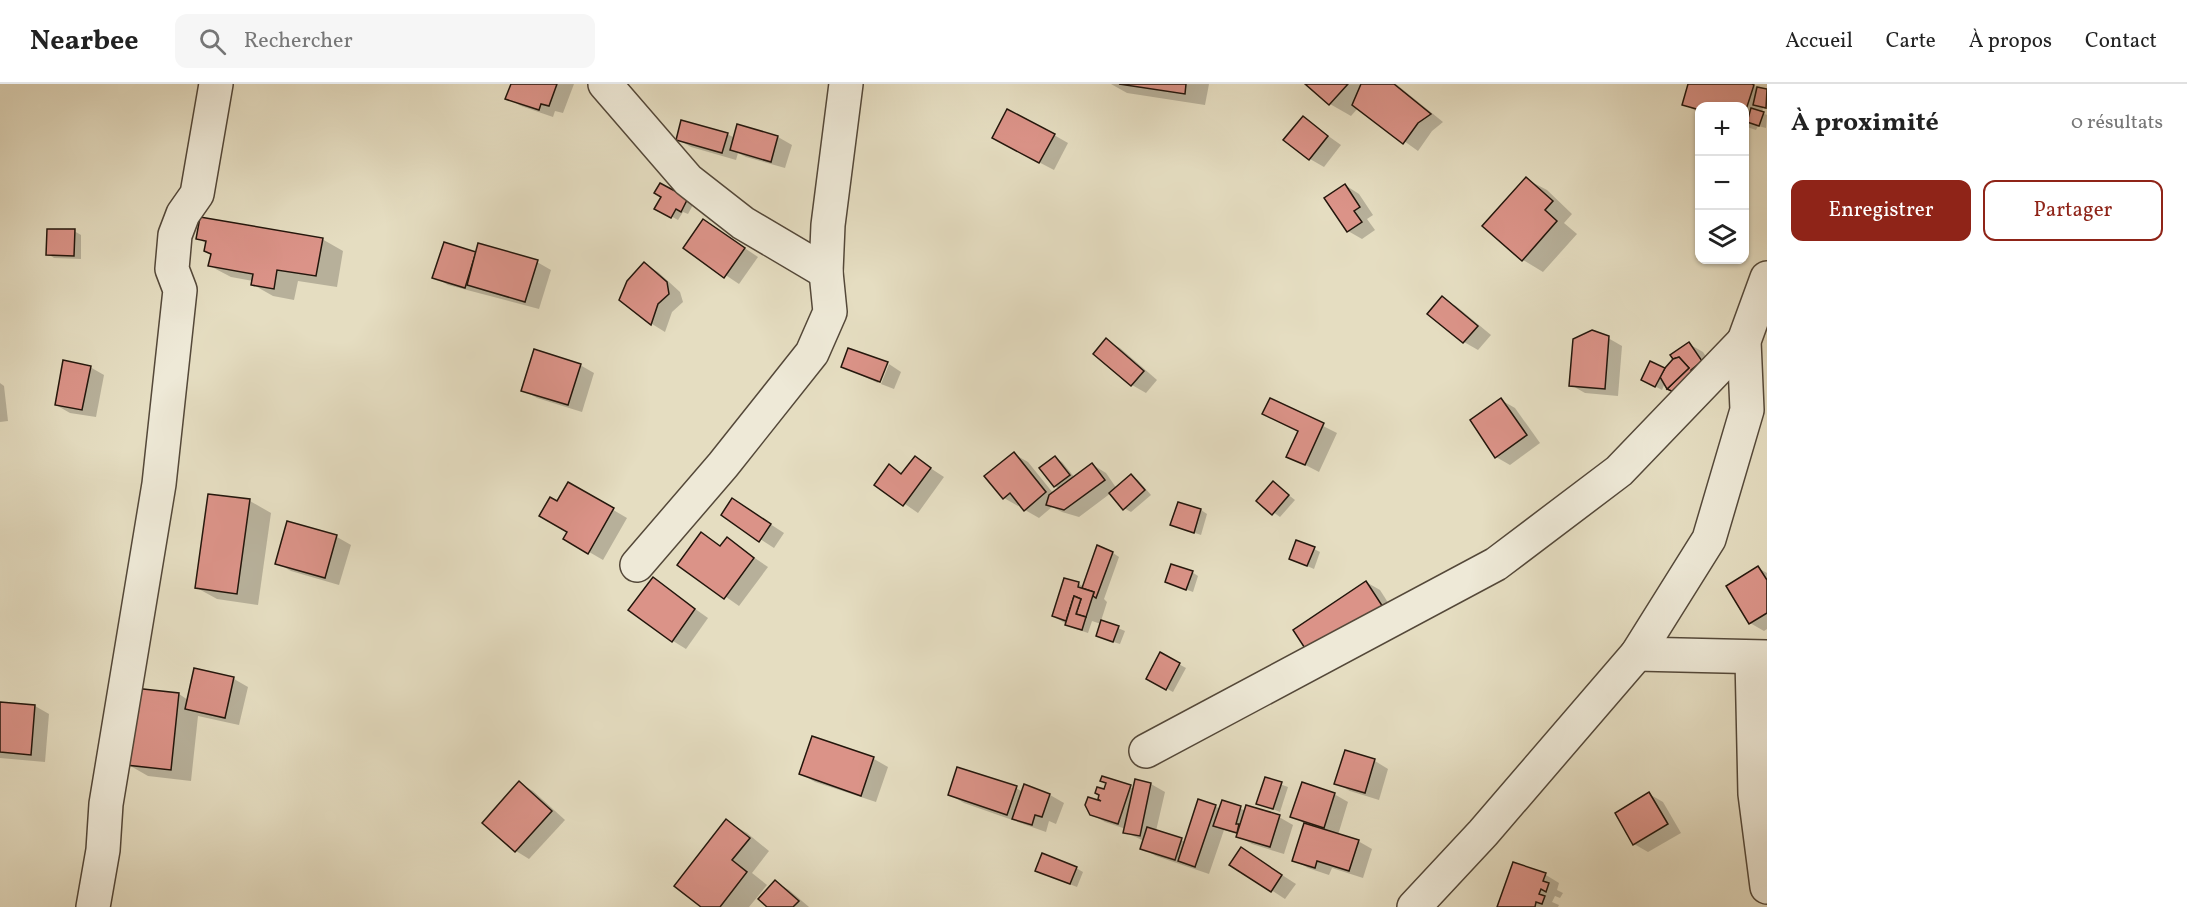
<!DOCTYPE html>
<html lang="fr">
<meta charset="utf-8">
<style>
:root{--surface:#fff;--page:#f6f6f6;--text:#222;--muted:#767676;--line:#e0e0e0;--accent:#8f2418}
body{margin:0;font-family:Vollkorn,serif;background:var(--page);color:var(--text)}
.controls{position:absolute;right:18px;top:18px;display:grid;overflow:hidden;border-radius:12px;box-shadow:0 2px 4px #0004}
.controls button{width:54px;height:54px;display:grid;place-items:center;padding:0;border:0;border-bottom:2px solid var(--line);background:var(--surface);color:var(--text);font:30px sans-serif}
.list{margin:0;padding:0;list-style:none}
h2{display:flex;justify-content:space-between;align-items:center;height:78px;margin:0;padding:0 24px;font-size:26px}
h2 small{font-size:20px;font-weight:400;color:var(--muted)}
.actions{display:flex;gap:12px;padding:18px 24px}
.actions a{flex:1;padding:14px 0;border:2px solid var(--accent);border-radius:12px;text-align:center;font-size:21px;color:var(--accent)}
.actions .main{background:var(--accent);color:#fff}
.icon{flex:none;width:33px;height:33px;fill:none;stroke:currentColor;stroke-width:2;stroke-linecap:round;stroke-linejoin:round}
.map{position:relative;flex:none;width:1767px;height:823px;overflow:hidden}
header{display:flex;align-items:center;gap:36px;box-sizing:border-box;height:84px;padding:0 30px;background:var(--surface);border-bottom:2px solid var(--line)}
header strong{font-size:28px}
nav{display:flex;gap:33px;margin-inline-start:auto;font-size:21px}
.search{width:420px;height:54px;background:var(--page);display:flex;align-items:center;gap:15px;box-sizing:border-box;padding:0 21px;border-radius:12px;color:var(--muted);font-size:22px}
main{display:flex}
aside{flex:1;background:var(--surface)}
.map>svg:first-child{display:block}
.shadow{fill:#0003}
.building{fill:#db9388;stroke:#23160c;stroke-width:1.5}
.lines{fill:none;stroke-linecap:round;stroke-linejoin:round}
.minor-casing{stroke:#544839;stroke-width:36}
.minor{stroke:#eee9d7;stroke-width:33}
</style>
<header>
<strong>Nearbee</strong>
<div class="search"><svg class="icon" aria-label="search" viewBox="0 0 24 24"><circle cx="10" cy="10" r="6"/><path d="M15 15l6 6"/></svg>Rechercher</div>
<nav><a>Accueil</a><a>Carte</a><a>À propos</a><a>Contact</a></nav>
</header>
<main>
<div class="map">
<svg width="1767" height="823" viewBox="0 0 1767 823">
<rect width="100%" height="100%" fill="#e5ddc1"/>
<filter id="stains"><feTurbulence type="fractalNoise" baseFrequency=".00333" numOctaves="4"/><feColorMatrix values="0 0 0 0 .2 0 0 0 0 .09 0 0 0 0 .02 0 0 0 .5 -.17"/></filter>
<radialGradient id="worn" r=".72"><stop offset=".6" stop-color="#630" stop-opacity="0"/><stop offset="1" stop-color="#630" stop-opacity=".3"/></radialGradient>
<!-- shadow -->
<g class="shadow">
<polygon points="512,0 574,0 563,29 555,27 553,33 521,22 507,14"/>
<polygon points="1111,0 1209,0 1205,21 1127,9"/>
<polygon points="1308,0 1396,0 1443,38 1432,47 1418,67 1358,24 1351,32 1330,20"/>
<polygon points="1689,0 1752,0 1758,5 1767,7 1767,25 1763,24 1762,29 1767,31 1766,44 1758,42 1756,46 1744,42 1744,22 1700,22 1700,29 1683,20"/>
<polygon points="1303,34 1341,61 1324,83 1310,75"/>
<polygon points="738,42 778,53 792,61 785,84 746,73 738,69 736,76 691,63 677,55 727,50 735,54"/>
<polygon points="1054,51 1068,59 1054,86 1008,62"/>
<polygon points="1526,95 1547,106 1572,130 1564,139 1577,150 1543,188 1523,176"/>
<polygon points="660,101 694,119 688,130 683,128 678,136 656,124 663,112"/>
<polygon points="1345,101 1359,110 1373,131 1367,135 1375,146 1362,155 1348,147"/>
<polygon points="704,137 758,173 739,200 685,164"/>
<polygon points="74,147 81,151 81,175 54,174 48,170"/>
<polygon points="197,154 322,155 343,167 337,203 298,197 294,216 273,212 252,200 253,197 231,193 210,182 212,170 207,160"/>
<polygon points="477,170 537,178 551,186 539,225 448,201 434,193"/>
<polygon points="644,180 658,188 680,208 683,218 672,228 665,248 652,240 621,215"/>
<polygon points="1442,214 1456,222 1491,251 1478,266 1464,258 1430,229"/>
<polygon points="1608,254 1622,262 1618,312 1585,309 1571,301"/>
<polygon points="1106,256 1120,264 1157,296 1146,309 1132,301 1095,270"/>
<polygon points="1689,260 1703,268 1715,286 1665,299 1662,306 1642,295 1665,286"/>
<polygon points="886,279 878,299 843,283"/>
<polygon points="889,280 901,288 894,305 881,300"/>
<polygon points="580,281 594,289 582,328 537,314 523,306"/>
<polygon points="90,283 104,291 96,333 70,329 56,321"/>
<polygon points="0,299 4,302 8,337 0,338"/>
<polygon points="1271,316 1337,349 1319,388 1288,372 1299,348 1264,330"/>
<polygon points="1501,316 1515,324 1540,359 1510,381 1496,373"/>
<polygon points="1014,370 1028,378 1053,409 1059,405 1055,402 1056,374 1062,378 1075,394 1093,381 1106,389 1117,405 1132,392 1138,396 1151,411 1131,428 1124,424 1111,409 1079,433 1062,428 1052,423 1039,434 1025,426 1021,420 1018,422 1004,414"/>
<polygon points="915,374 944,393 918,429 876,400 889,382 903,390"/>
<polygon points="1273,399 1295,416 1280,433 1258,417"/>
<polygon points="569,400 627,434 603,476 565,454 569,448 558,419"/>
<polygon points="210,411 250,417 271,429 258,521 217,515 197,504"/>
<polygon points="733,416 784,449 774,464 723,431"/>
<polygon points="1201,426 1207,430 1201,451 1172,441"/>
<polygon points="288,439 337,453 351,461 339,501 291,487 277,479"/>
<polygon points="701,450 722,463 727,455 768,483 739,522 679,480"/>
<polygon points="1314,465 1320,468 1314,485 1291,475"/>
<polygon points="1113,469 1119,473 1104,515 1107,518 1101,537 1125,547 1120,560 1104,555 1101,540 1092,537 1088,549 1073,544 1053,532 1079,500 1084,503"/>
<polygon points="1758,484 1767,489 1767,545 1764,547 1750,539"/>
<polygon points="1192,488 1198,492 1193,508 1167,498"/>
<polygon points="653,495 708,534 686,565 673,557"/>
<polygon points="1366,498 1380,506 1396,531 1325,579"/>
<polygon points="1160,570 1186,584 1173,608 1148,594"/>
<polygon points="195,586 234,595 248,603 239,641 198,632 191,697 148,692 127,680 179,610 188,616"/>
<polygon points="0,619 35,622 49,630 45,678 0,674"/>
<polygon points="813,654 874,675 888,683 876,718 815,698 801,690"/>
<polygon points="1346,668 1375,677 1388,685 1379,716 1350,707 1336,699"/>
<polygon points="1266,695 1288,703 1280,728 1258,719"/>
<polygon points="1136,697 1151,700 1165,708 1156,747 1186,758 1215,722 1220,725 1240,724 1245,727 1279,733 1293,741 1284,770 1252,760 1238,752 1238,750 1224,746 1209,790 1156,772 1142,764 1144,757 1125,748 1126,745 1105,738 1091,730 1105,719 1105,707 1130,703 1134,705"/>
<polygon points="519,699 533,707 565,736 529,775 516,767"/>
<polygon points="1025,702 1050,711 1064,719 1056,740 1049,737 1046,748 964,719 950,711 1016,704 1023,708"/>
<polygon points="1334,710 1348,718 1338,751 1358,757 1372,765 1363,794 1332,784 1329,791 1308,784 1294,776 1305,740 1292,732"/>
<polygon points="1649,710 1663,718 1681,749 1648,768 1634,760"/>
<polygon points="726,737 747,749 769,767 752,789 767,801 749,823 703,823"/>
<polygon points="1242,765 1296,800 1285,815 1231,780"/>
<polygon points="1514,779 1546,791 1559,799 1557,806 1563,809 1560,814 1555,812 1552,818 1559,821 1558,823 1500,823"/>
<polygon points="1076,784 1083,788 1077,803 1044,790"/>
<polygon points="775,798 789,806 809,823 769,823"/>
</g>
<!-- building -->
<g class="building">
<polygon points="511,0 557,0 549,22 541,20 539,26 505,15"/>
<polygon points="1119,0 1186,0 1185,10"/>
<polygon points="1305,0 1348,0 1329,21"/>
<polygon points="1361,0 1394,0 1431,30 1418,39 1403,60 1352,21"/>
<polygon points="1688,0 1752,0 1754,1 1744,32 1744,22 1700,22 1700,26 1682,21"/>
<polygon points="1757,3 1767,5 1766,24 1753,21"/>
<polygon points="1751,24 1764,28 1759,42 1747,38"/>
<polygon points="1007,25 1055,50 1039,79 992,54"/>
<polygon points="1303,32 1328,52 1309,76 1283,56"/>
<polygon points="681,36 728,49 722,69 676,56"/>
<polygon points="737,40 778,52 771,78 730,66"/>
<polygon points="1526,93 1553,117 1545,126 1557,137 1522,177 1482,142"/>
<polygon points="660,99 688,114 681,128 676,125 671,134 654,125 661,113 654,109"/>
<polygon points="1345,100 1360,123 1354,127 1362,138 1347,148 1324,114"/>
<polygon points="200,133 323,154 316,192 277,186 274,205 251,201 253,190 208,182 211,170 204,167 206,157 196,155"/>
<polygon points="703,135 745,164 724,194 683,164"/>
<polygon points="47,145 75,145 74,172 46,171"/>
<polygon points="444,158 476,168 465,204 432,194"/>
<polygon points="478,159 538,176 525,218 467,201"/>
<polygon points="644,178 667,198 669,210 658,220 651,241 619,216 627,197"/>
<polygon points="1442,212 1478,242 1463,259 1427,230"/>
<polygon points="1592,246 1609,252 1605,305 1569,302 1573,255"/>
<polygon points="1106,254 1144,287 1131,302 1093,270"/>
<polygon points="1689,258 1702,277 1691,286 1698,289 1687,314 1667,305 1689,284 1679,273 1673,275 1670,271"/>
<polygon points="848,264 888,278 880,298 841,283"/>
<polygon points="534,265 581,280 568,321 521,307"/>
<polygon points="1679,273 1689,284 1667,305 1660,293 1665,284 1673,275"/>
<polygon points="63,276 91,282 82,326 55,321"/>
<polygon points="1650,277 1665,284 1655,303 1641,296"/>
<polygon points="1270,314 1324,339 1305,381 1286,373 1298,347 1262,330"/>
<polygon points="1501,314 1527,351 1495,374 1470,336"/>
<polygon points="1014,368 1046,408 1024,427 1010,409 1003,415 984,392"/>
<polygon points="915,372 931,384 903,422 874,401 889,380 901,390"/>
<polygon points="1055,372 1070,391 1054,403 1039,384"/>
<polygon points="1092,379 1105,396 1064,426 1046,421 1049,411"/>
<polygon points="1131,390 1145,406 1123,426 1109,409"/>
<polygon points="1273,397 1289,411 1272,431 1256,417"/>
<polygon points="568,398 614,424 588,470 563,455 567,448 539,432 550,413 557,417"/>
<polygon points="208,410 250,415 237,510 195,504"/>
<polygon points="732,414 771,440 759,458 721,431"/>
<polygon points="1178,418 1201,425 1194,449 1170,441"/>
<polygon points="287,437 337,451 325,494 275,480"/>
<polygon points="701,448 720,462 727,453 754,474 724,515 677,481"/>
<polygon points="1296,456 1315,463 1307,482 1289,475"/>
<polygon points="1097,461 1113,468 1096,514 1093,512 1094,508 1082,504"/>
<polygon points="1171,480 1193,487 1186,506 1165,498"/>
<polygon points="1758,482 1767,496 1767,529 1749,540 1726,502"/>
<polygon points="653,493 695,525 672,558 628,526"/>
<polygon points="1064,494 1079,498 1078,503 1094,508 1086,533 1076,530 1081,515 1074,512 1066,537 1052,532"/>
<polygon points="1366,497 1383,523 1310,572 1293,546"/>
<polygon points="1074,512 1081,515 1076,530 1086,533 1082,546 1065,541"/>
<polygon points="1101,536 1119,542 1113,558 1096,552"/>
<polygon points="1160,568 1180,579 1166,606 1146,595"/>
<polygon points="194,584 234,593 225,634 185,625"/>
<polygon points="134,604 179,609 171,686 126,681"/>
<polygon points="0,618 35,621 31,671 0,668"/>
<polygon points="812,652 874,673 861,712 799,690"/>
<polygon points="1345,666 1375,675 1365,709 1334,700"/>
<polygon points="957,683 1017,702 1007,731 948,711"/>
<polygon points="1102,692 1131,701 1118,740 1090,731 1085,721 1088,713 1101,717 1098,715 1099,711 1095,709 1097,703 1104,705 1106,699 1100,697"/>
<polygon points="1265,693 1282,698 1273,725 1256,720"/>
<polygon points="1135,695 1151,699 1140,752 1123,749"/>
<polygon points="519,697 552,727 515,768 482,739"/>
<polygon points="1302,698 1335,709 1324,744 1290,733"/>
<polygon points="1024,700 1050,710 1042,733 1035,731 1032,741 1012,735"/>
<polygon points="1649,708 1668,740 1633,761 1615,729"/>
<polygon points="1198,715 1216,721 1195,783 1178,777"/>
<polygon points="1222,716 1241,722 1236,740 1239,740 1237,749 1213,742"/>
<polygon points="1246,721 1280,731 1270,763 1236,753"/>
<polygon points="726,735 750,754 732,776 747,788 720,823 701,823 674,802"/>
<polygon points="1304,739 1359,756 1349,787 1317,777 1315,784 1292,777"/>
<polygon points="1147,743 1182,754 1175,776 1140,765"/>
<polygon points="1241,763 1282,791 1271,808 1229,781"/>
<polygon points="1042,769 1077,783 1070,800 1035,787"/>
<polygon points="1513,778 1546,789 1543,797 1549,799 1546,808 1541,805 1539,810 1545,812 1542,820 1536,818 1535,823 1497,823"/>
<polygon points="775,796 799,817 793,823 767,823 758,815"/>
</g>
<g class="lines">
<defs>
<g id="minor">
<polyline points="605,0 688,96 743,139 826,188"/>
<polyline points="637,481 723,381 812,269 830,228 826,188 828,141 846,0"/>
<polyline points="1637,570 1767,573"/>
<polyline points="1752,574 1755,710 1767,803"/>
<polyline points="1146,667 1496,480 1619,387 1744,257"/>
<polyline points="93,823 103,766 106,720 159,400 180,206 172,185 175,151 183,130 197,110 216,0"/>
<polyline points="1414,823 1483,749 1637,570 1709,455 1747,326 1744,257 1767,194"/>
</g>
</defs>
<!-- minor casing -->
<use href="#minor" class="minor-casing"/>
<!-- minor -->
<use href="#minor" class="minor"/>
</g>
<rect width="100%" height="100%" filter="url(#stains)"/>
<rect width="100%" height="100%" fill="url(#worn)"/>
</svg>
<div class="controls">
<button>+</button>
<button>−</button>
<button><svg class="icon" aria-label="layers" viewBox="0 0 24 24"><path d="M12 4l9 5-9 5-9-5zM3 14l9 5 9-5"/></svg></button>
</div>
</div>
<aside>
<h2>À proximité<small>0 résultats</small></h2>
<ul class="list">
</ul>
<div class="actions"><a class="main">Enregistrer</a><a>Partager</a></div>
</aside>
</main>
